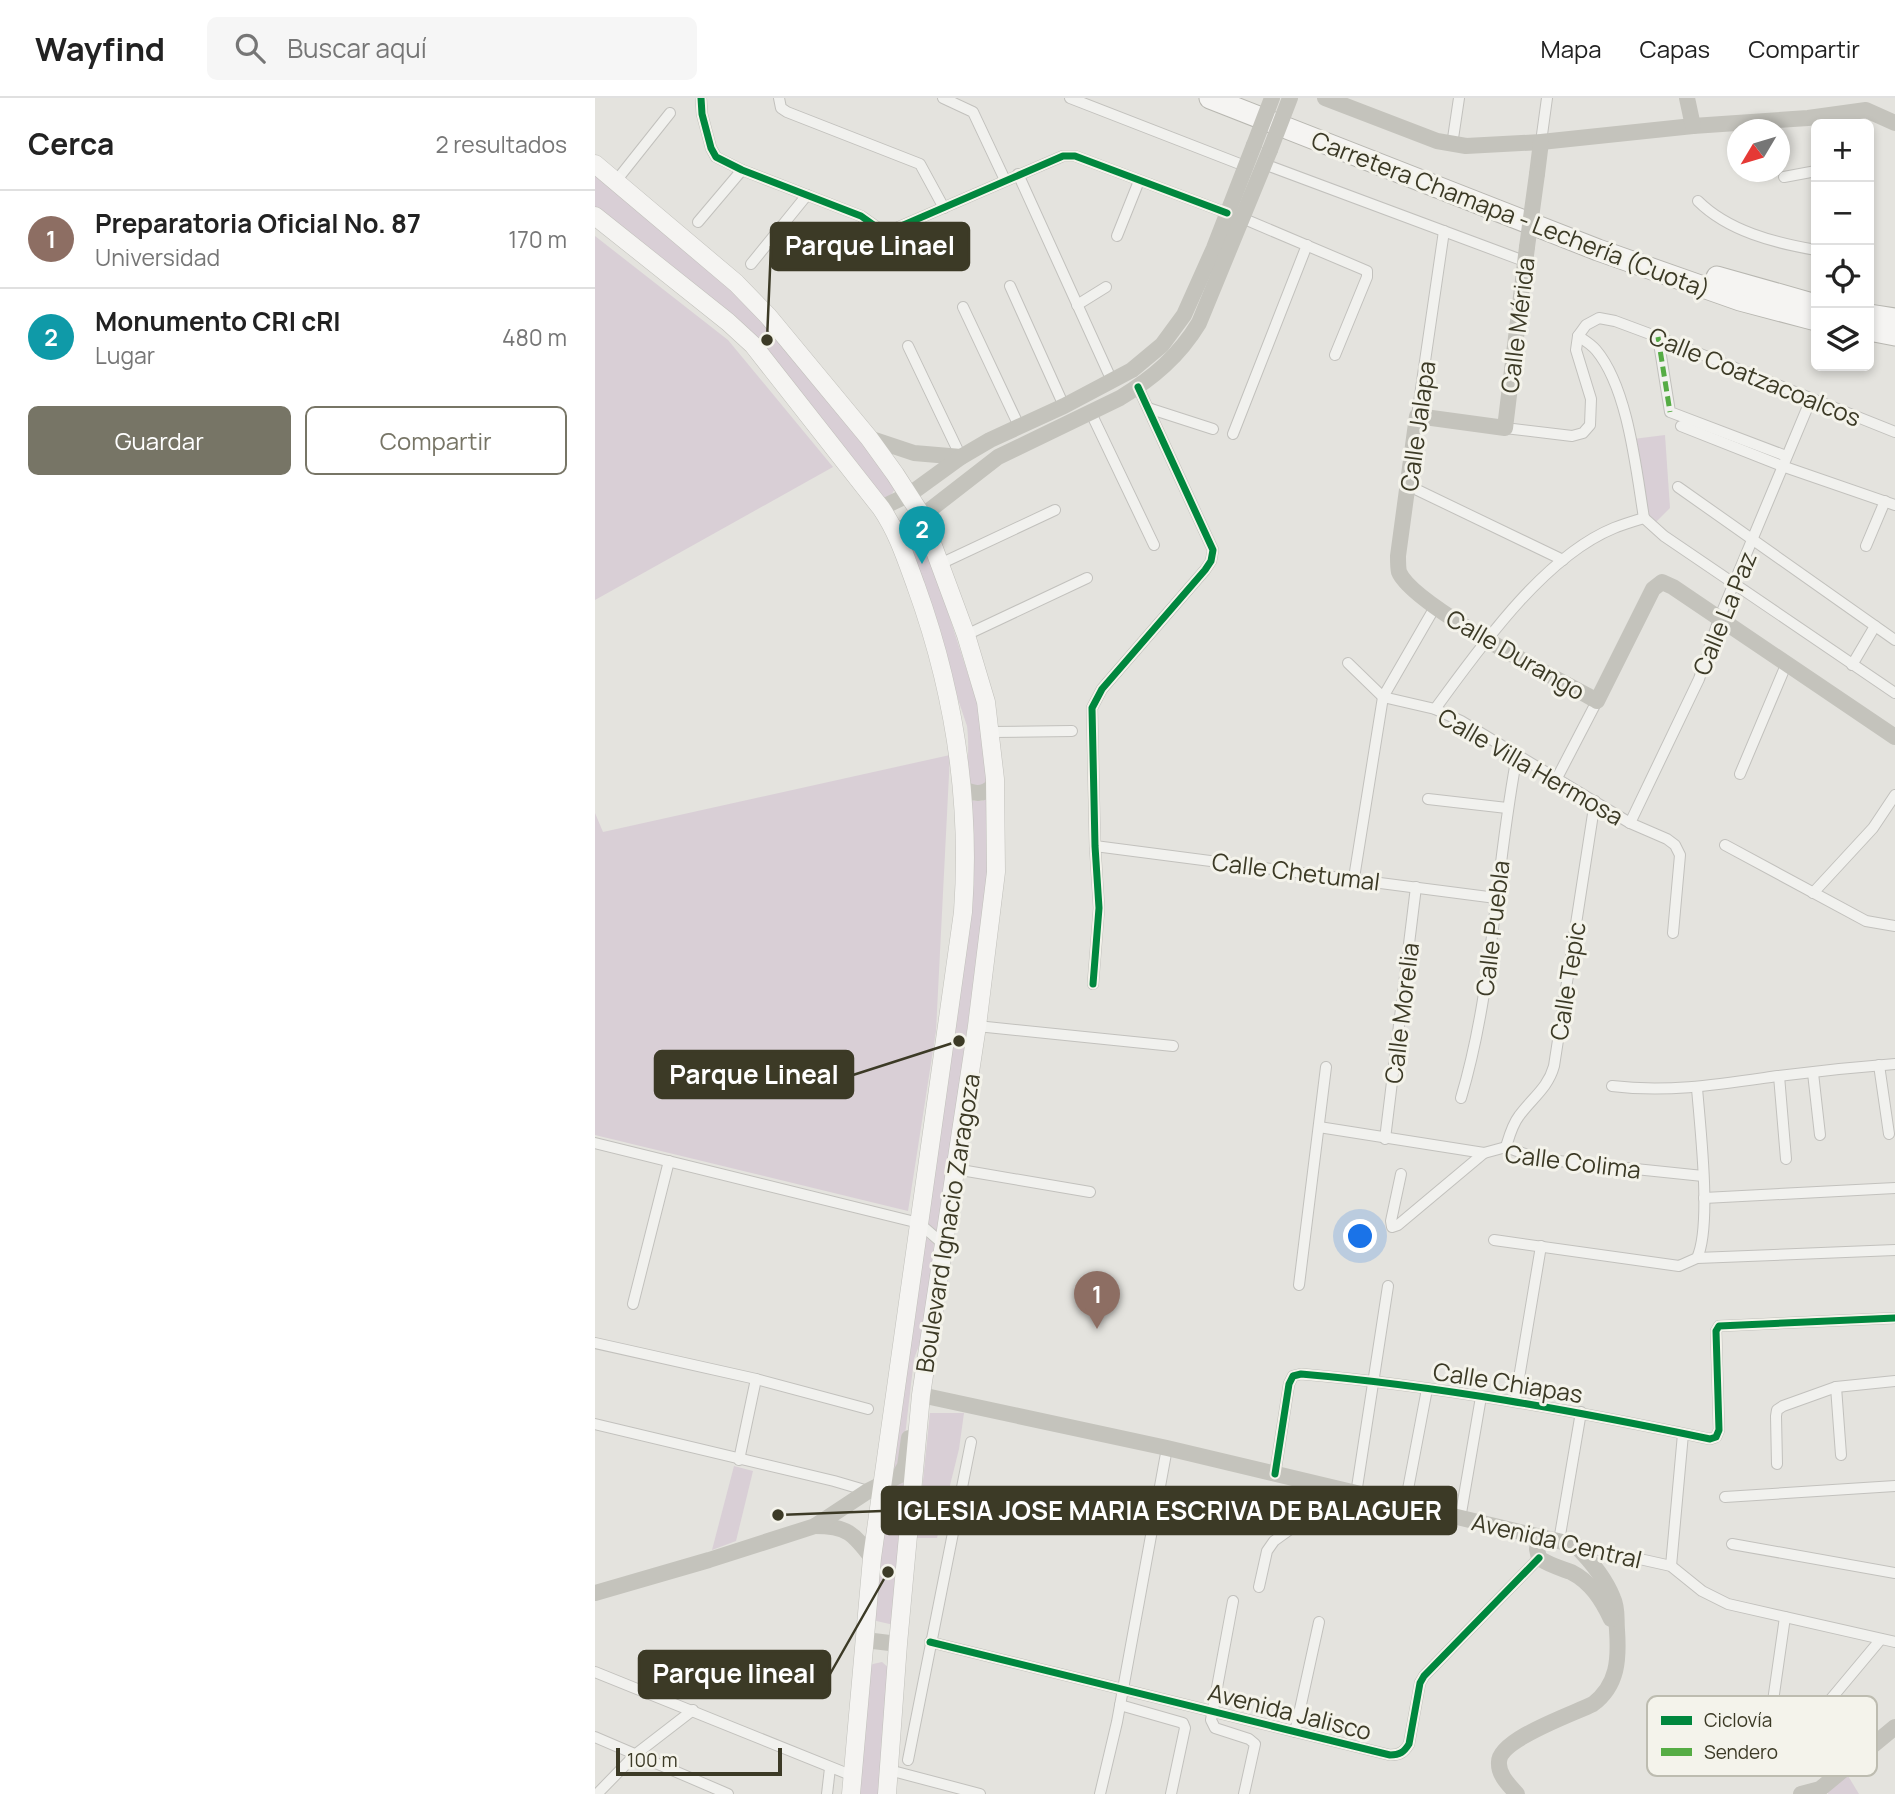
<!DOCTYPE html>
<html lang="es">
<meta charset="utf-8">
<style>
:root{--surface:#fff;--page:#f6f6f6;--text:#222;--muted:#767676;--line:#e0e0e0;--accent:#777566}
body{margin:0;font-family:Manrope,sans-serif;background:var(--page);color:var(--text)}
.controls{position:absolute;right:21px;top:21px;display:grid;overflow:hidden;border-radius:10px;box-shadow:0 4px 10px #0003}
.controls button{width:63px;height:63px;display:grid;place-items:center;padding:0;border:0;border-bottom:2px solid var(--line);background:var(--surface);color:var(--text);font:35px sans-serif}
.compass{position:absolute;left:1132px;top:21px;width:63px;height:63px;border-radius:50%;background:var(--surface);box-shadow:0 4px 10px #0003;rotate:232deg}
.scale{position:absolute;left:21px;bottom:18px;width:166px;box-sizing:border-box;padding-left:7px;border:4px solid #3c3a26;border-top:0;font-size:19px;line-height:24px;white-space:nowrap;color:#3c3a26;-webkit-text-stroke:5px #f4f3eb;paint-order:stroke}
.you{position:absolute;left:766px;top:1139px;width:24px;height:24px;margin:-18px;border:5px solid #fff;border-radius:50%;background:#1a73e8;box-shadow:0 0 0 10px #1a73e833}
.badge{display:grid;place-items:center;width:46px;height:46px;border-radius:50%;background:var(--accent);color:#fff;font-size:23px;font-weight:700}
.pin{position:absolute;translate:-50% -58px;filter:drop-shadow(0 2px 4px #0008)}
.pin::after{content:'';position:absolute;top:37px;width:24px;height:21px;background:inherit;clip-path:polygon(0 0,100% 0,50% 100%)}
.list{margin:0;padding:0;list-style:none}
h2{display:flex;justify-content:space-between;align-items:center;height:91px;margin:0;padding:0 28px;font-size:30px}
h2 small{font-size:23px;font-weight:400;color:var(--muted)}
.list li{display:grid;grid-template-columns:46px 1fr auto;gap:21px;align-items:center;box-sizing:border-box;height:98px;padding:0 28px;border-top:2px solid var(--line)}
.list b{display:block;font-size:26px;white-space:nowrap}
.list p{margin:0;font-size:23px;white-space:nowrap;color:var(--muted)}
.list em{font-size:23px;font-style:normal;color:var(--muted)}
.actions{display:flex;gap:14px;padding:21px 28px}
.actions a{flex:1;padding:16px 0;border:2px solid var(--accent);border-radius:10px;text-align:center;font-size:24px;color:var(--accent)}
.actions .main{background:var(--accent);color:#fff}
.icon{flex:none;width:38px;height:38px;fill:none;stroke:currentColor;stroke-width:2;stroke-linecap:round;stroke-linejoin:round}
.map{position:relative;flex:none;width:1300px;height:1696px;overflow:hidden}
header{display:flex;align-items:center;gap:42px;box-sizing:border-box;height:98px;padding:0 35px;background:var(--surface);border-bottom:2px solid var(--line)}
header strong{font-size:33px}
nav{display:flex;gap:38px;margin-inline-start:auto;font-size:24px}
.search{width:490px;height:63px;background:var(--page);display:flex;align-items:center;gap:18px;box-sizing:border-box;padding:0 24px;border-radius:10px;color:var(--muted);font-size:26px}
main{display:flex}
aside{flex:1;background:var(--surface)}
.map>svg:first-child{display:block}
.green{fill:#d9cfd6}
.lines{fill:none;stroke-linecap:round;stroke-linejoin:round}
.street-casing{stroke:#c2c1bd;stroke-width:12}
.primary-casing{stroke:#c1c0bb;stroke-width:19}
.highway-casing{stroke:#b8b7b1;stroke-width:23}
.street{stroke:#f1f1ee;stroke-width:10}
.secondary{stroke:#c4c3bc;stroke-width:16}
.primary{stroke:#f5f4f2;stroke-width:18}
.highway{stroke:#f5f4f2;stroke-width:21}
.secondary-bridge{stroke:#c4c3bc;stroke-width:16}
.quiet{stroke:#55ac44;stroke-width:5;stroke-dasharray:10 5;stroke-linecap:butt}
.cycleway-casing{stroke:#f4f3eb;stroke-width:11}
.cycleway{stroke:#00873e;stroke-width:7}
.labels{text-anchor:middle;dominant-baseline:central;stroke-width:6;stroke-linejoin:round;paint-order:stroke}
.street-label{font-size:24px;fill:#3c3a26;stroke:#f4f3eb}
.key{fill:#f4f3eb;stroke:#bdbcb0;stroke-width:2}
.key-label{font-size:19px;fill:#3c3a26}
.leader{fill:none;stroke:#3c3a26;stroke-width:2.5}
.callout-dot{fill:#3c3a26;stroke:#f4f3eb;stroke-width:2.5}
.callout{fill:#3c3a26;stroke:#3c3a26;stroke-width:2.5}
.callout-label{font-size:26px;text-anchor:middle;font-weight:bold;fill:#fff}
</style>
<header>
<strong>Wayfind</strong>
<div class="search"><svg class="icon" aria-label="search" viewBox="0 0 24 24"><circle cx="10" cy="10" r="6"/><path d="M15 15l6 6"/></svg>Buscar aquí</div>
<nav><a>Mapa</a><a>Capas</a><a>Compartir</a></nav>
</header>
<main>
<aside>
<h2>Cerca<small>2 resultados</small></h2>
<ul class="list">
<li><span class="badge" style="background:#8d6e63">1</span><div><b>Preparatoria Oficial No. 87</b><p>Universidad</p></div><em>170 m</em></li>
<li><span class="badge" style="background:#0f9aa8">2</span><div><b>Monumento CRI cRI</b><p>Lugar</p></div><em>480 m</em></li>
</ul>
<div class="actions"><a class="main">Guardar</a><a>Compartir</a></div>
</aside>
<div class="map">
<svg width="1300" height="1696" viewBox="0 0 1300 1696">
<rect width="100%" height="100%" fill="#e4e3de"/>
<!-- green -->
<g class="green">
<path d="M 0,73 L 156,203 L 301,382 C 301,392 297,400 286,400 L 191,279 L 0,113 Z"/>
<polygon points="0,138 133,242 238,369 0,502"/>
<polygon points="1070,337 1075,410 1060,425 1051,418 1038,341"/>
<path d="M 317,436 L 322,436 L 329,440 L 388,623 L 393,688 L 374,694 C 371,671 375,651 372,628 L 310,442 Z"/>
<polygon points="355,657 341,933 313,1113 0,1037 0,715 8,734"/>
<polygon points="369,696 379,703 387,703 396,698 396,759 344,1134 327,1124 350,981"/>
<polygon points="326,1135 339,1146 330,1231 319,1261 307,1363 301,1375 291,1378"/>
<polygon points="335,1315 369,1315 364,1351 342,1440 322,1440"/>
<polygon points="139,1368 158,1373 141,1443 117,1452"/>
<polygon points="313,1379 299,1527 277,1522 292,1391"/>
<polygon points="287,1564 296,1572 286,1696 265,1696 271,1571 278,1566"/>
<polygon points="1250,1673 1264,1696 1233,1696 1233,1694"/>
</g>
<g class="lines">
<defs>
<g id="street">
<polyline points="106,0 107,16 116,50 121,59 147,72 266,118 290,135 468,58 480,58 632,115"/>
<polyline points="184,0 186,10 192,14 325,66 349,110"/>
<polyline points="348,0 378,14 410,82"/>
<polyline points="475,0 650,68"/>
<polyline points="946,44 952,0"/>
<polyline points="857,47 864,0"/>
<polyline points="669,66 929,163"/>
<polyline points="423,76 517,283"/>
<polyline points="1189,79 1221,73"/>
<polyline points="21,83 75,15"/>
<path d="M 1103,103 C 1133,133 1180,145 1221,152"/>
<polyline points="647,120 772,173 772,179 740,257"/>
<polyline points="103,124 147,72"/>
<polyline points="522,138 544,83"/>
<polyline points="156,166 212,97"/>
<polyline points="415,188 469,308"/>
<polyline points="482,207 511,189"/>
<polyline points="368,209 424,328"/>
<path d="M 983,238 C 989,242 996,246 1001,252 C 1033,290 1041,371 1049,420"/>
<polyline points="1063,239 1075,314 1191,358"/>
<polyline points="313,248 366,359"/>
<polyline points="553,310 618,331"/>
<polyline points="496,315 559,447"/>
<polyline points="822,318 849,133"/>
<polyline points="1086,328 1187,368 1300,407"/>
<polyline points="910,330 977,338 988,335 995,327 996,301 981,252 983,238 991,227 1004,220 1020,223 1063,239 1300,334"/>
<polyline points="638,336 712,147"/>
<polyline points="814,388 968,462"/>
<polyline points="1083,389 1300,542"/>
<polyline points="1049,420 1069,438 1300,595"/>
<polyline points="1271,448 1290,403"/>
<polyline points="345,466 460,412"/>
<polyline points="371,537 492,480"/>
<polyline points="753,565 788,599 840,611 866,623 1035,725 1072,741 1080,747 1085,757 1078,835"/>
<polyline points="1257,567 1280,528"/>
<path d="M 840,611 C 884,551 948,459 1019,430 C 1029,426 1039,423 1049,420"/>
<polyline points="396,634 477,633"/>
<polyline points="1145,676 1191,567"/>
<polyline points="962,680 1002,603"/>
<polyline points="833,701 912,710"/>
<polyline points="1035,725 1104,581 1124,521 1216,301"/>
<polyline points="1130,747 1271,823 1300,828"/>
<polyline points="500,748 901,800"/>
<polyline points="759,780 788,599 840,509"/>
<polyline points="1218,795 1278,730 1300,697"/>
<polyline points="498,886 504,810 500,748 497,610 507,591 610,472 616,463 618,452 543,289"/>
<polyline points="382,928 578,948"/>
<polyline points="1284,967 1294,1036"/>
<polyline points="1218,975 1225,1037"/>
<polyline points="1184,978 1191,1061"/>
<path d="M 1017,988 C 1074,995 1127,986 1183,978 C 1222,973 1261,969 1300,966"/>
<path d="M 866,1000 C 899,889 900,771 922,658"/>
<polyline points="724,1029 889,1055 911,1049 944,1061 1108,1078"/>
<polyline points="790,1041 821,789"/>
<polyline points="0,1045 324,1125 348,1146"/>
<path d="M 911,1049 C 914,1039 917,1027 924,1018 C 937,1000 953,990 959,968 L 1000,703"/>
<polyline points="360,1071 495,1094"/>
<polyline points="806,1076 796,1123 797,1129 803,1127 889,1055"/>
<polyline points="1109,1100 1300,1090"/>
<path d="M 899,1142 L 1084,1168 L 1102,1160 C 1117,1128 1105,1029 1102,990"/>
<polyline points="1102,1160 1300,1152"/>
<polyline points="704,1187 731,969"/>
<polyline points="38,1206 74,1063"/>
<polyline points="0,1245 161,1281 273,1311"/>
<polyline points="1241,1289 1246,1357"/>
<polyline points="920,1304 946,1148"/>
<polyline points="0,1326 239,1383 273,1393"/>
<polyline points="144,1362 161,1281"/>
<polyline points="1182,1366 1181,1318 1182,1312 1188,1308 1241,1289 1300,1283"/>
<path d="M 680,1376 L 694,1286 L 698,1278 L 706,1276 C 844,1288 980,1313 1115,1341 L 1121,1339 L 1124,1332 L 1121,1233 L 1124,1228 L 1300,1220"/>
<polyline points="761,1396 793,1188"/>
<polyline points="1130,1399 1300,1388"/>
<polyline points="810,1407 832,1291"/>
<polyline points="865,1421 886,1299"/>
<polyline points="964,1443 986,1314"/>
<polyline points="1137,1446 1300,1475"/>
<polyline points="982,1447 1076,1468 1107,1493 1133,1506 1300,1544"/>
<polyline points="1076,1468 1088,1336"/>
<polyline points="664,1489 672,1453 679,1443 697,1430 706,1420 711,1384"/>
<polyline points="638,1503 616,1622 620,1630 654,1641 660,1646 649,1696"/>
<path d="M 335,1544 L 795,1657 C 805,1657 809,1654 814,1646 L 825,1585 L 829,1578 L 944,1460"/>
<polyline points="0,1574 258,1678"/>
<polyline points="525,1607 588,1625 590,1630 576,1696"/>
<polyline points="1220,1620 1286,1541"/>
<polyline points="1174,1631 1190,1519"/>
<polyline points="700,1634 724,1524"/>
<polyline points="0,1639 133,1696"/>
<polyline points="313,1662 376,1344"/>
<polyline points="294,1672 385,1696"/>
<polyline points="2,1696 41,1656 98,1612"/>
<polyline points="232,1696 235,1670"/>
<polyline points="505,1696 522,1624 572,1350"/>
</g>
<g id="primary">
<polyline points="0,66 141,185 173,218 274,340 300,376 327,418 371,537 391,604 400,681 401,774 382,928 326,1297 303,1546 292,1696"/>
<path d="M 0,118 L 133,224 L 158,247 L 286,410 C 303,435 311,461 321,488 C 359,593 376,703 368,814 L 277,1460 L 256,1696"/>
</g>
<g id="highway">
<polyline points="615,0 1003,152 1145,202 1221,222"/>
<polyline points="1122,179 1221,207"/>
<polyline points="1274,217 1300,221"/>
<polyline points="1274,232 1300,237"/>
</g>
</defs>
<!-- street casing -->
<use href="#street" class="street-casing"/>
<!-- primary casing -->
<use href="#primary" class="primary-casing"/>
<!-- highway casing -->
<use href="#highway" class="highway-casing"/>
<!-- street -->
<use href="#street" class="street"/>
<!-- secondary -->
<g class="secondary">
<polyline points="730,0 842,43 871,48 946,44 1098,28 1213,20 1271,12 1300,25"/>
<polyline points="1092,0 1098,28"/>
<polyline points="942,76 946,44"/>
<path d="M 932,149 L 910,330 L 822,318 L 803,458 C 803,463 803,470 804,474 C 818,508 965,582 1002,603 L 1058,491 L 1067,484 L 1078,489 L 1300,639"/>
<polyline points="274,340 319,355 366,359"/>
<polyline points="286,410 315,396 366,359 395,342 469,308 537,272 567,247 589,217 619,150 659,47"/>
<path d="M 301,434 L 327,418 L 403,359 L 525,300 C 558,280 584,258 604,225 L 675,52"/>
<path d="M 366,689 C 377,696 387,698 397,689 L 400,681"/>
<path d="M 326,1297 L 572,1350 L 980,1447 C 995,1462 1010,1480 1018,1500 C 1023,1510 1021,1521 1022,1532 C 1024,1561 1023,1587 998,1606 C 978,1616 904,1641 904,1664 C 903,1677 914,1687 922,1696"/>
<path d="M 220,1428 C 252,1428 258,1435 277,1460"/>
<path d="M 944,1439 L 942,1451 L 944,1460 C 954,1467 965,1470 976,1474 C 996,1484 1007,1502 1016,1521"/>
<polyline points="0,1495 114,1462 220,1428 273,1393 305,1377 310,1368 314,1340"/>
<polyline points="270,1542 303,1546"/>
<polyline points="1206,1696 1225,1691 1300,1629"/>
</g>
<!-- primary -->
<use href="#primary" class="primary"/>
<!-- highway -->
<use href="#highway" class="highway"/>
<!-- secondary-bridge -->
<g class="secondary-bridge">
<polyline points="659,47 677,0"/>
<polyline points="675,52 695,0"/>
<polyline points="932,149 942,76"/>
</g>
<!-- quiet -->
<polyline class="quiet" points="1063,239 1075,314"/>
<defs>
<g id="cycleway">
<polyline points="106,0 107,16 116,50 121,59 147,72 266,118 290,135 468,58 480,58 632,115"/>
<polyline points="498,886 504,810 500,748 497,610 507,591 610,472 616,463 618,452 543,289"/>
<path d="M 680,1376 L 694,1286 L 698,1278 L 706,1276 C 844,1288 980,1313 1115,1341 L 1121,1339 L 1124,1332 L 1121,1233 L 1124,1228 L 1300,1220"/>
<path d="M 335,1544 L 795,1657 C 805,1657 809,1654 814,1646 L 825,1585 L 829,1578 L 944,1460"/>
</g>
</defs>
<!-- cycleway casing -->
<use href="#cycleway" class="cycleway-casing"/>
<!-- cycleway -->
<use href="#cycleway" class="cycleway"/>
</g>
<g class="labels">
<!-- street labels -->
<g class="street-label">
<text transform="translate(916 116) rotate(21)">Carretera Chamapa - Lechería (Cuota)</text>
<text transform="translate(922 227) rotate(-83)">Calle Mérida</text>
<text transform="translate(1160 278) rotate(22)">Calle Coatzacoalcos</text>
<text transform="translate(822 328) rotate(-82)">Calle Jalapa</text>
<text transform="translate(1129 515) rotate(-68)">Calle La Paz</text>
<text transform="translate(921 556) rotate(30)">Calle Durango</text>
<text transform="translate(936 668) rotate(30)">Calle Villa Hermosa</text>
<text transform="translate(701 773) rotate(7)">Calle Chetumal</text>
<text transform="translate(897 830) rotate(-83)">Calle Puebla</text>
<text transform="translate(972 883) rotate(-81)">Calle Tepic</text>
<text transform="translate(806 915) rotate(-83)">Calle Morelia</text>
<text transform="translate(978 1063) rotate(7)">Calle Colima</text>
<text transform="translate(352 1125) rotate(-81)">Boulevard Ignacio Zaragoza</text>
<text transform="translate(913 1284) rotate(9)">Calle Chiapas</text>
<text transform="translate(962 1442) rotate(13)">Avenida Central</text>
<text transform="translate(695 1613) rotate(14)">Avenida Jalisco</text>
</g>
</g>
<!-- legend -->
<rect x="1052" y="1598" width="230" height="80" rx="10" class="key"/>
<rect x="1066" y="1618" width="31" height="9" fill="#00873e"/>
<rect x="1066" y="1650" width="31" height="8" fill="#55ac44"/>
<g class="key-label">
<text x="1109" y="1629">Ciclovía</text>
<text x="1109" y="1661">Sendero</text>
</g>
<!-- callouts -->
<path class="leader" d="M172 242L176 148M364 943L258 977M183 1417L287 1413M293 1474L235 1576"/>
<g class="callout-dot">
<circle cx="172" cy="242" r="7"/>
<circle cx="364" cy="943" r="7"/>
<circle cx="183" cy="1417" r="7"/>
<circle cx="293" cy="1474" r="7"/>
</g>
<g class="callout">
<rect x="176" y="125" width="198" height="47" rx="7"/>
<rect x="60" y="953" width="198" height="47" rx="7"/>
<rect x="287" y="1389" width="574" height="47" rx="7"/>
<rect x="44" y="1553" width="191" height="47" rx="7"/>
</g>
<g class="callout-label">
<text x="275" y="157">Parque Linael</text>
<text x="159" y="986">Parque Lineal</text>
<text x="574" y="1422">IGLESIA JOSE MARIA ESCRIVA DE BALAGUER</text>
<text x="139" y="1585">Parque lineal</text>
</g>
</svg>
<div class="controls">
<button>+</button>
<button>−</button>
<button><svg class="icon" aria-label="locate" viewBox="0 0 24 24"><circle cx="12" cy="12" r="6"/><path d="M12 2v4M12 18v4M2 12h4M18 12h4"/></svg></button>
<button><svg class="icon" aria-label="layers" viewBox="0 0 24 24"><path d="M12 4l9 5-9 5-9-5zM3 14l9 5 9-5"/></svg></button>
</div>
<svg class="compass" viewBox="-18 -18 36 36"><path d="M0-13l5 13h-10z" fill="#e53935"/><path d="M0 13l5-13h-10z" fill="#767676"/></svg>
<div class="scale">100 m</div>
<div class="you"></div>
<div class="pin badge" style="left:502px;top:1231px;background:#8d6e63">1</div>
<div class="pin badge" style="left:327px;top:466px;background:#0f9aa8">2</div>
</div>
</main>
